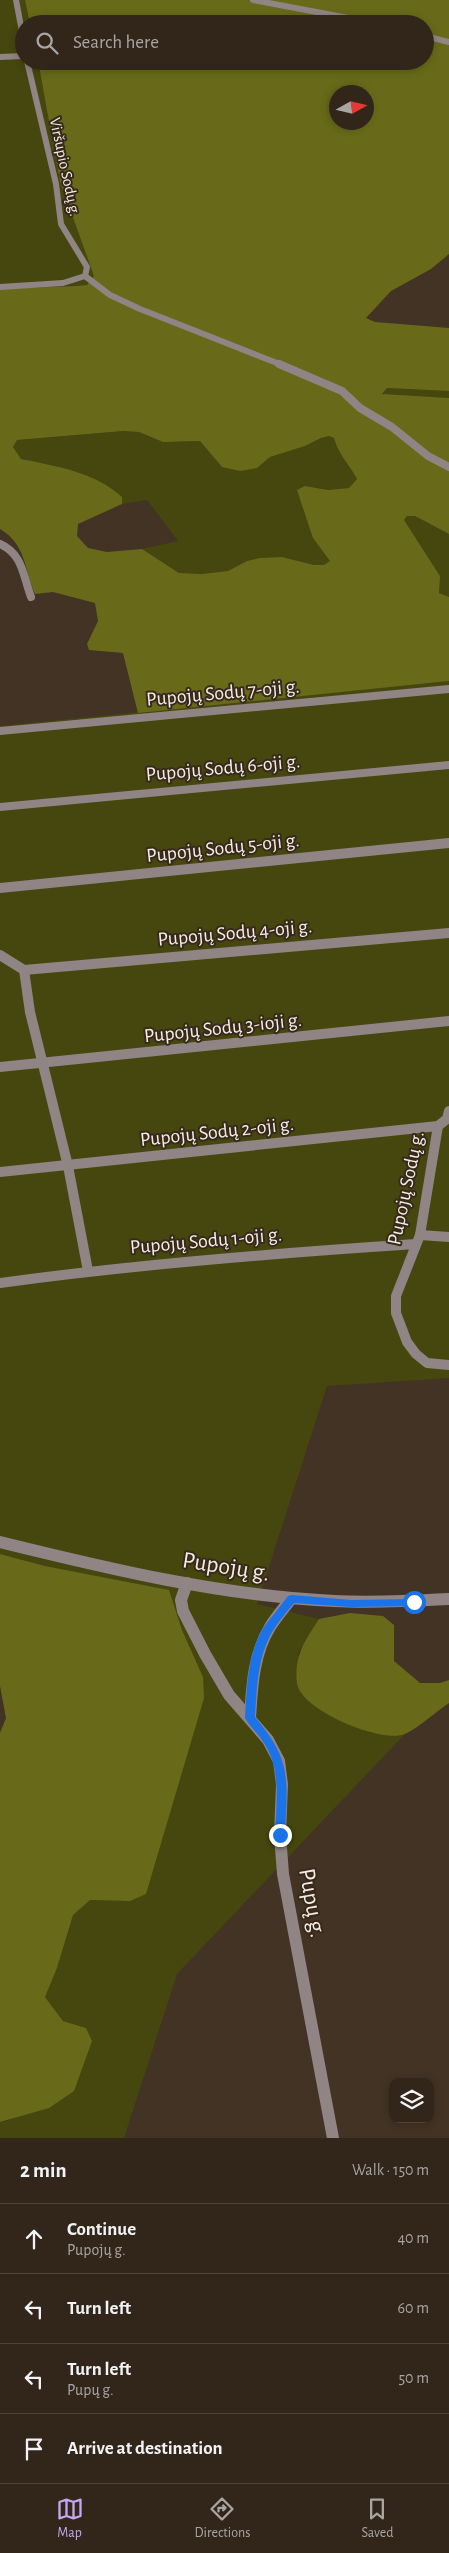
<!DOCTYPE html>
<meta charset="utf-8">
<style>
:root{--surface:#32261b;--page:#3d3228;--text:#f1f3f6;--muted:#a8a5a3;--line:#4d433a;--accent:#c4a7f1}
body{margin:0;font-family:"Alegreya Sans",sans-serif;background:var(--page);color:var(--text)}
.controls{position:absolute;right:15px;bottom:15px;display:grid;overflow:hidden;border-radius:10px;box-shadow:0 2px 8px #0003}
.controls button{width:45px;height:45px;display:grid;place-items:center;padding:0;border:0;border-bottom:1px solid var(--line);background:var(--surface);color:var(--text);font:25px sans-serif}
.compass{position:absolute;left:329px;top:85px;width:45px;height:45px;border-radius:50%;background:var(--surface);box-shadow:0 2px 8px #0003;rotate:82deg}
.stop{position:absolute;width:15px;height:15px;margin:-11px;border:4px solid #1a73e8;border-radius:50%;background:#fff}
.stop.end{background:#1a73e8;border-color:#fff;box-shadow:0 1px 5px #0008}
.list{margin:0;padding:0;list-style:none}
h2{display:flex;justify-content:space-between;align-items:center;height:65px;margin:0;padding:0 20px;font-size:21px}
h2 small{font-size:16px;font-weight:400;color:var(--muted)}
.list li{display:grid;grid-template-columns:32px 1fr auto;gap:15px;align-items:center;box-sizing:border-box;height:70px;padding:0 20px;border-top:1px solid var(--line)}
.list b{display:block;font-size:19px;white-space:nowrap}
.list p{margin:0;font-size:16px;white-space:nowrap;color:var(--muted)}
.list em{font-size:16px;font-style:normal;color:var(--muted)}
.icon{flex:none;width:28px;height:28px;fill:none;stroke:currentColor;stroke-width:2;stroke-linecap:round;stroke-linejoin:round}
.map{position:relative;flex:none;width:449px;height:2138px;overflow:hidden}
.search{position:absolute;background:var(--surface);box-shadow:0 2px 8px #0003;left:15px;right:15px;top:15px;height:55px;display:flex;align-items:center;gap:12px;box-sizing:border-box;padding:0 18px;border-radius:28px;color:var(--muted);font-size:19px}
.sheet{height:345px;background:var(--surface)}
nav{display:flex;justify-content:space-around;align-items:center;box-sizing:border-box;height:70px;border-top:1px solid var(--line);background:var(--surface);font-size:14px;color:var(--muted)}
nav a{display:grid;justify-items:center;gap:2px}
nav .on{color:var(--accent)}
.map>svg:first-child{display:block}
.green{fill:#46470e}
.forest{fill:#686a19;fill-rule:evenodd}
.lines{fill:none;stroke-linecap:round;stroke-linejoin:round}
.minor-far3{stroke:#908485;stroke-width:6}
.minor-far2{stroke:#908485;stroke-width:8}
.minor-far1{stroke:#908485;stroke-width:10}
.minor{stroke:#908485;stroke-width:12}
.route{fill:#1a73e8}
.labels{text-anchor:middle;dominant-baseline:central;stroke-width:4;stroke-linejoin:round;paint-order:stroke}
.far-street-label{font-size:16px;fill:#f5ece3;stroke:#37291b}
.street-label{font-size:20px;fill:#f5ece3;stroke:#37291b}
.near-street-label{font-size:24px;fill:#f5ece3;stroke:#37291b}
</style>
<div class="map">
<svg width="449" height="2138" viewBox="0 0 449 2138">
<rect width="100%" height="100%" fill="#423324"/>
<!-- green -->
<g class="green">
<polygon points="0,0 25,0 30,24 24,24 24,61 38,61 43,89 93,268 94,276 87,285 0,289"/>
<polygon points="387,388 449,391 449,398 382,395"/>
<path d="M 123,431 L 139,432 L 163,442 L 200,441 L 222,467 L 257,468 L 270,457 L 305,446 L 321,438 L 329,436 L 334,438 C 338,454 349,464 357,479 L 349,488 L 328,490 L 305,486 L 313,538 L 331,561 L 324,565 L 314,565 L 282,557 L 247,561 L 228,571 L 202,574 L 179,573 L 142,549 L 178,541 L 147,500 L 122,504 L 122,497 C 95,472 56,466 21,459 L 13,447 L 17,440 Z"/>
<polygon points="407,516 415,516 449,534 449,597 439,593 440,576 404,520"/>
<polygon points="449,681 449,1378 327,1386 257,1604 319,1619 298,1654 370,1733 404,1735 177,1974 124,2138 0,2138 0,2122 10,2120 86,2028 63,2021 45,1997 57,1968 73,1915 90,1900 130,1901 203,1677 182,1630 169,1590 45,1566 0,1554 0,726"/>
</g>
<!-- forest -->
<g class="forest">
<path d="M 25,0 L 449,0 L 449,254 L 431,269 L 391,291 L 366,318 L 375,322 L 449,328 L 449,391 L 387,388 L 382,394 L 449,398 L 449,534 L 415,516 L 407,516 L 404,520 L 440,576 L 439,593 L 449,597 L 449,681 L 138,713 L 123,653 L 89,650 L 87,644 L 98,621 L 95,603 L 53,592 L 35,594 C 24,569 26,544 0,529 L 0,289 L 75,286 L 87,285 L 94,276 L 60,181 L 38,61 L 425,61 L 425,24 L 30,24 ZM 336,92 L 366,92 L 366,122 L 336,122 ZM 123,431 L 139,432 L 163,442 L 200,441 L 222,467 L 240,471 L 257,468 L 270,457 L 305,446 L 321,438 L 329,436 L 334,438 C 338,454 349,464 357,479 L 349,488 L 328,490 L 305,486 L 297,490 L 313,538 L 330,561 L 324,565 L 314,565 L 282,557 L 260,558 L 247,561 L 228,571 L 202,574 L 179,573 L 142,549 L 107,552 L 88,548 L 77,536 L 78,524 L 122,504 L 122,497 C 95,472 56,466 21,459 L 13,447 L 17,440 Z"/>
<polygon points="0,1554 45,1566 169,1590 182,1630 203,1677 204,1698 146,1894 130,1901 90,1900 73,1915 57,1968 45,1997 63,2021 86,2028 92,2041 74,2091 49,2108 0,2122 0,1733 6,1718 0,1686"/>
<path d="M 350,1613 L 383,1616 L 394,1625 L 394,1661 L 420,1683 L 440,1683 L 449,1680 L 449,1703 C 435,1712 420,1727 405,1734 C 382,1744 300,1710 297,1683 C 294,1655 305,1641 319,1619 Z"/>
</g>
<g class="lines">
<!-- minor-far3 -->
<g class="minor-far3">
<polyline points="16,0 24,42"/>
<polyline points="253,0 380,24"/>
<polyline points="425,36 449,42"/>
<polyline points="0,57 24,56"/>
<polyline points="85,276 110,295 140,309 282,365"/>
<polyline points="0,287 63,283 85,276 87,267 61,224 56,184 27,61"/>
</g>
<!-- minor-far2 -->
<g class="minor-far2">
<polyline points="279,364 342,391 360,408 392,427 428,456 449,467"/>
<path d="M 0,544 C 23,554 23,576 31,597"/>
<polyline points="0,731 449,689"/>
<polyline points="0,807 449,765"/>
</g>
<!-- minor-far1 -->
<g class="minor-far1">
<polyline points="0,888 449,843"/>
<polyline points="0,955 24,970 30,1012 68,1166 88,1271"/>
<polyline points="24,970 449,933"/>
<polyline points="0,1067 449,1021"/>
<polyline points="449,1111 447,1119 438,1126 420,1235 396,1296 396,1313 407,1342 416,1354 427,1363 449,1365"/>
<polyline points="0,1172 438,1126"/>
<polyline points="420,1235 449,1237"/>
<path d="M 0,1283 C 138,1264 277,1253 416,1244"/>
</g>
<!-- minor -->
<g class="minor">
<path d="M 0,1542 C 110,1569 222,1596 335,1601 C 373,1603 411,1601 449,1599"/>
<polyline points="187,1583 181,1600 183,1611 205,1654 229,1695 268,1740 279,1761 282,1784 280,1835 283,1874 333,2138"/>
<path d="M 250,1718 C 252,1687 253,1655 270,1627 C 276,1617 284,1608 291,1599"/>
</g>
</g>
<!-- route -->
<path class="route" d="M 292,1595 L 351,1600 L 414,1599 L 419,1602 L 414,1606 L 351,1607 L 294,1603 C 286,1613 277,1623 271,1634 C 257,1660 257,1689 255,1717 C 293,1762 287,1780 285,1835 L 280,1839 L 275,1835 C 276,1805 282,1770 264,1743 C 259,1734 250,1727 245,1718 C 247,1688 247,1654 264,1627 C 271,1617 280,1607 288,1596 Z"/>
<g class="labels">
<!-- far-street labels -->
<g class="far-street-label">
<text transform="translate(65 167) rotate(78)">Viršupio Sodų g.</text>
</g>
<!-- street labels -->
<g class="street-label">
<text transform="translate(223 693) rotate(-5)">Pupojų Sodų 7-oji g.</text>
<text transform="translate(223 768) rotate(-5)">Pupojų Sodų 6-oji g.</text>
<text transform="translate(223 848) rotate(-6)">Pupojų Sodų 5-oji g.</text>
<text transform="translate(235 933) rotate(-5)">Pupojų Sodų 4-oji g.</text>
<text transform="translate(223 1028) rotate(-6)">Pupojų Sodų 3-ioji g.</text>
<text transform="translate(217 1132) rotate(-6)">Pupojų Sodų 2-oji g.</text>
<text transform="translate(406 1188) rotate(-78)">Pupojų Sodų g.</text>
<text transform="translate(206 1241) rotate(-5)">Pupojų Sodų 1-oji g.</text>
</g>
<!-- near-street labels -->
<g class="near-street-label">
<text transform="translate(226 1567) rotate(9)">Pupojų g.</text>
<text transform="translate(312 1903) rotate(80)">Pupų g.</text>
</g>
</g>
</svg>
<div class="controls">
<button><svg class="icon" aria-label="layers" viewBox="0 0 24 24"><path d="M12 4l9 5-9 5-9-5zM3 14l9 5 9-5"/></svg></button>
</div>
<svg class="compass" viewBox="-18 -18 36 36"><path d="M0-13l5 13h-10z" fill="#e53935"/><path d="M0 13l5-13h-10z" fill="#a8a5a3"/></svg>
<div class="stop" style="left:414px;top:1602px"></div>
<div class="stop end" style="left:280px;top:1835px"></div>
<div class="search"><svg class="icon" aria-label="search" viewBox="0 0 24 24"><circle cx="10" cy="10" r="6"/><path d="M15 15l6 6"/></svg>Search here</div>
</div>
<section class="sheet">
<h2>2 min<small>Walk · 150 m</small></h2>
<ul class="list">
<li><svg class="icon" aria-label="ahead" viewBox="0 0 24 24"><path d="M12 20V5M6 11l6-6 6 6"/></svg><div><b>Continue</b><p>Pupojų g.</p></div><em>40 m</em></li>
<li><svg class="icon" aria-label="left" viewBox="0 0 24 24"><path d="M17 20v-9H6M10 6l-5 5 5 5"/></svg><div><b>Turn left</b></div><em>60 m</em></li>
<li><svg class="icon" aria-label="left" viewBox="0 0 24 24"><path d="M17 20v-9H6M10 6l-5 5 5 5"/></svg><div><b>Turn left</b><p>Pupų g.</p></div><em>50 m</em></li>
<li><svg class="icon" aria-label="arrive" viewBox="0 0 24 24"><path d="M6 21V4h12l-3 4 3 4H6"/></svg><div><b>Arrive at destination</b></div></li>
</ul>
</section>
<nav>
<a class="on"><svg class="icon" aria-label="map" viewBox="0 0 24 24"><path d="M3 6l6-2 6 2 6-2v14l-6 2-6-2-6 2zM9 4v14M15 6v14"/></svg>Map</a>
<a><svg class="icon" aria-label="directions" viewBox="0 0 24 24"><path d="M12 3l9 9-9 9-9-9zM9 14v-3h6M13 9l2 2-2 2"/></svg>Directions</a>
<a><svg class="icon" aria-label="saved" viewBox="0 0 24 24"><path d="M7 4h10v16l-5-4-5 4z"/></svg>Saved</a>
</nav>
